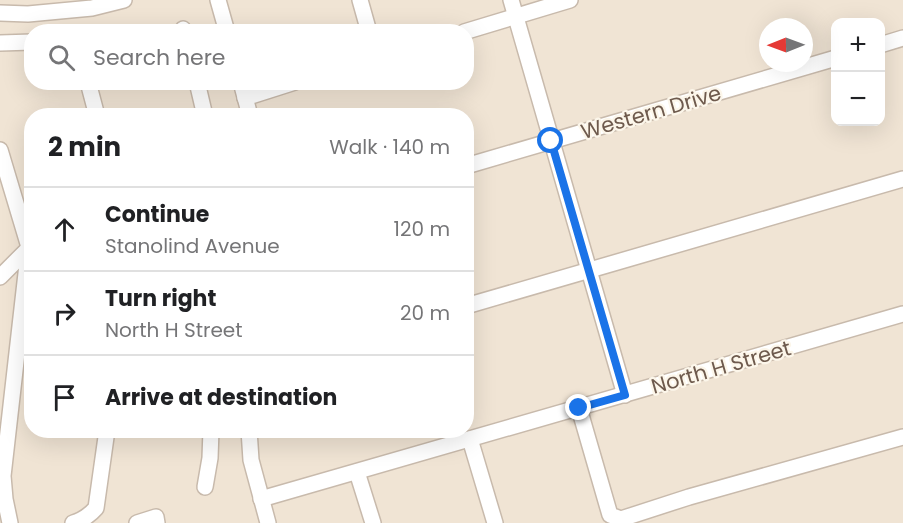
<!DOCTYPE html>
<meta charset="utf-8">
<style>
:root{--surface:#fff;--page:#f6f6f6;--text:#202124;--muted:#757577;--line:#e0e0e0}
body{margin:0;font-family:Poppins,sans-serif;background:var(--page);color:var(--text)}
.controls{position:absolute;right:18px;top:18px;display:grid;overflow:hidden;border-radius:12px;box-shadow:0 6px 24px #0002}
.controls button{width:54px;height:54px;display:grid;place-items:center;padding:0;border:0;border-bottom:2px solid var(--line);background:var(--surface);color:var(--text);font:30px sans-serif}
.compass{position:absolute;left:759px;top:18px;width:54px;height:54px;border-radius:50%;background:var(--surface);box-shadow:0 6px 24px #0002;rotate:269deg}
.stop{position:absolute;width:18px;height:18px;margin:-14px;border:4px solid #1a73e8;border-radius:50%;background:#fff}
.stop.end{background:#1a73e8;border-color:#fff;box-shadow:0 2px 6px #0008}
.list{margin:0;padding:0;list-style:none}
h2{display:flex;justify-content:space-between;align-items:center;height:78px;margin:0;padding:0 24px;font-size:26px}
h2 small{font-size:20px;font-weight:400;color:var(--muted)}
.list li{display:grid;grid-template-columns:39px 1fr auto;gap:18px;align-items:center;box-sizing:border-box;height:84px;padding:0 24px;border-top:2px solid var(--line)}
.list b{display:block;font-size:22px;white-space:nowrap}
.list p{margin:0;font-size:20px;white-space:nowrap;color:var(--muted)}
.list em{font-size:20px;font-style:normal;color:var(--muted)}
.icon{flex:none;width:33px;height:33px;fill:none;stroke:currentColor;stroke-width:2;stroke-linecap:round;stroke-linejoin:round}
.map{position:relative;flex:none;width:903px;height:523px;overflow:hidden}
.search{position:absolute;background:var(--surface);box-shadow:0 6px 24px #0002;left:24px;top:24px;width:450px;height:66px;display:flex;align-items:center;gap:15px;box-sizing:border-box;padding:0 21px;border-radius:24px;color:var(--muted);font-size:22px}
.panel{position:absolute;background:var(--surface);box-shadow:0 6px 24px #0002;left:24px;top:108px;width:450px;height:330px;border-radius:24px}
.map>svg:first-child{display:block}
.residential{fill:#f0e4d4;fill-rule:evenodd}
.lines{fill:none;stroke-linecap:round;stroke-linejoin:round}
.minor-casing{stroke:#c8baac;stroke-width:18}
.minor{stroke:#fff;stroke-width:15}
.route{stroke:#1a73e8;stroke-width:8}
.labels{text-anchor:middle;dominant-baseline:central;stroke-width:4.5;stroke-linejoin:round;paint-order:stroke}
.street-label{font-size:21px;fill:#6e5a4d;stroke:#fcf6ea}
</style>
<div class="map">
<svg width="903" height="523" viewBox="0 0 903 523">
<rect width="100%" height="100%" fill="#f9f2e5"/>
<!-- residential -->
<path class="residential" d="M 0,0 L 903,0 L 903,523 L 0,523 ZM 836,22 L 880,22 L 880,122 L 836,122 ZM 768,27 L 804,27 L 804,63 L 768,63 ZM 32,32 L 466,32 L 466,82 L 32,82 ZM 32,116 L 466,116 L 466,430 L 32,430 Z"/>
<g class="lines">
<defs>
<g id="minor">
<polyline points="218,0 227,32"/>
<polyline points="360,0 369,32"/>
<polyline points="511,0 625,395"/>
<polyline points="0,13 28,14 92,8 124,0"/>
<polyline points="183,29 184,32"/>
<polyline points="464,32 570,0"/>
<polyline points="0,43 32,42"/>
<polyline points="880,45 903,38"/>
<polyline points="88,82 97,116"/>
<polyline points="197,82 205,116"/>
<polyline points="241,82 250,116"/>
<polyline points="245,98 295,82"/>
<polyline points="0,150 29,247 3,476 5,499 10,523"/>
<polyline points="466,166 836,58"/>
<polyline points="0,277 32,245"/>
<polyline points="466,306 903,179"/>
<polyline points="579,408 610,515 621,519 689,497 903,437"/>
<polyline points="249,430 251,460 268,523"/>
<polyline points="470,439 495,523"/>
<polyline points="357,472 373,523"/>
<polyline points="205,487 210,458 211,430"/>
<polyline points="261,499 903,314"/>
<path d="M 73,523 C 83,520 89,516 96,508 L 107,430"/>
<polyline points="137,523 156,517 157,523"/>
</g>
</defs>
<!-- minor casing -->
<use href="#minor" class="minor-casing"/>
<!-- minor -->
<use href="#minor" class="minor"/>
</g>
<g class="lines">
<!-- route -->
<polyline class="route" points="551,141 625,395 579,408"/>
</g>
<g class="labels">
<!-- street labels -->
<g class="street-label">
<text transform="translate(651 112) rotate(-16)">Western Drive</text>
<text transform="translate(721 367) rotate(-16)">North H Street</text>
</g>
</g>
</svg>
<div class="controls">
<button>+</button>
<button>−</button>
</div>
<svg class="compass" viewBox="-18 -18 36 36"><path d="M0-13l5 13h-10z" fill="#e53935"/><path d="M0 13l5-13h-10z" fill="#757577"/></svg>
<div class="stop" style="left:551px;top:141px"></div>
<div class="stop end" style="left:579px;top:408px"></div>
<div class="search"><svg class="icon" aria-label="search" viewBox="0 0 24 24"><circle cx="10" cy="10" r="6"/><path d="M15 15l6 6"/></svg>Search here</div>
<section class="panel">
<h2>2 min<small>Walk · 140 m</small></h2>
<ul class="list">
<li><svg class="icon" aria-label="ahead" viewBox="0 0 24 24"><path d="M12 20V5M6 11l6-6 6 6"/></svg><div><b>Continue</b><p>Stanolind Avenue</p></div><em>120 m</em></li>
<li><svg class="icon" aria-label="right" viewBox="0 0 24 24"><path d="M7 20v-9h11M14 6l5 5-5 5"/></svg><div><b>Turn right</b><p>North H Street</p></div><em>20 m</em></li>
<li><svg class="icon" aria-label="arrive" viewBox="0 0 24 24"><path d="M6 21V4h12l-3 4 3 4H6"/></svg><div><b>Arrive at destination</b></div></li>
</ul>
</section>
</div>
